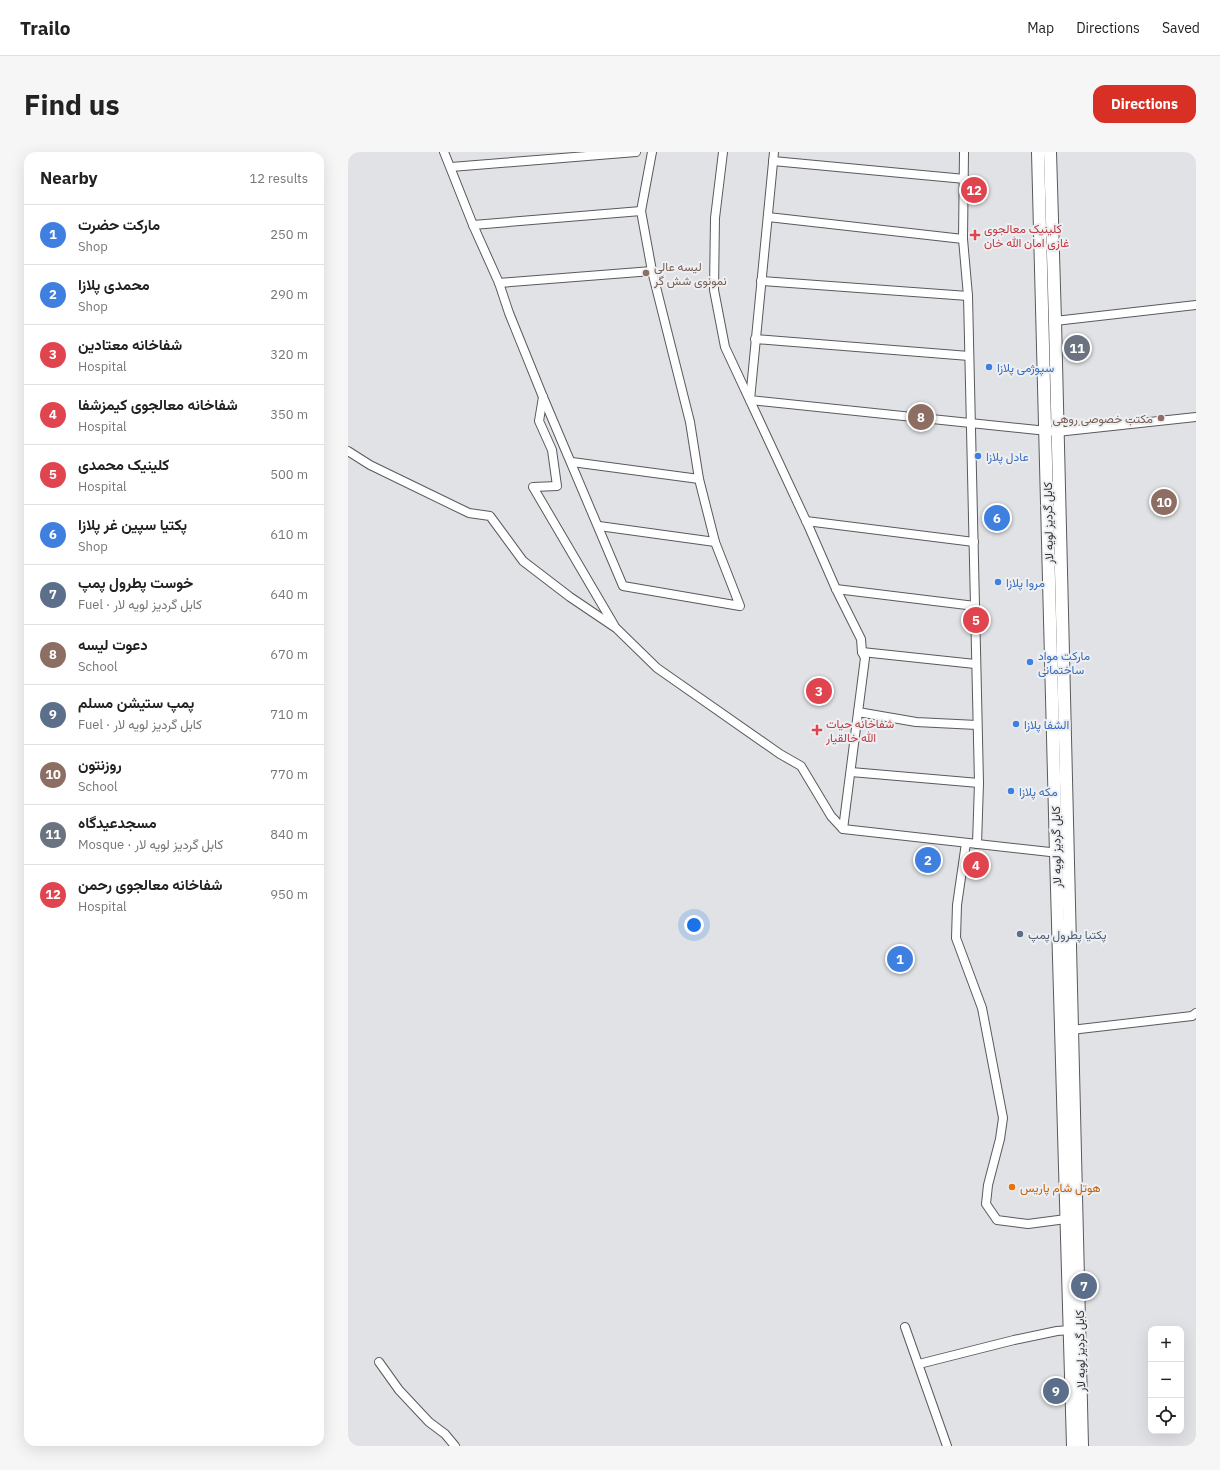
<!DOCTYPE html>
<meta charset="utf-8">
<style>
:root{--surface:#fff;--page:#f6f6f6;--text:#222;--muted:#767676;--line:#e0e0e0;--accent:#d93025}
body{margin:0;font-family:"IBM Plex Sans",Vazirmatn,sans-serif;background:var(--page);color:var(--text)}
.controls{position:absolute;right:12px;bottom:12px;display:grid;overflow:hidden;border-radius:8px;box-shadow:0 4px 16px #0002}
.controls button{width:36px;height:36px;display:grid;place-items:center;padding:0;border:0;border-bottom:1px solid var(--line);background:var(--surface);color:var(--text);font:20px sans-serif}
.you{position:absolute;left:346px;top:773px;width:14px;height:14px;margin:-10px;border:3px solid #fff;border-radius:50%;background:#1a73e8;box-shadow:0 0 0 6px #1a73e833}
.badge{display:grid;place-items:center;width:26px;height:26px;border-radius:50%;background:var(--accent);color:#fff;font-size:13px;font-weight:700}
.pin{position:absolute;translate:-50% -50%;border:2px solid #fff;box-shadow:0 1px 4px #0006}
.list{margin:0;padding:0;list-style:none}
h2{display:flex;justify-content:space-between;align-items:center;height:52px;margin:0;padding:0 16px;font-size:17px}
h2 small{font-size:13px;font-weight:400;color:var(--muted)}
.list li{display:grid;grid-template-columns:26px 1fr auto;gap:12px;align-items:center;box-sizing:border-box;height:60px;padding:0 16px;border-top:1px solid var(--line)}
.list b{display:block;font-size:15px;white-space:nowrap}
.list p{margin:0;font-size:13px;white-space:nowrap;color:var(--muted)}
.list em{font-size:13px;font-style:normal;color:var(--muted)}
.icon{flex:none;width:22px;height:22px;fill:none;stroke:currentColor;stroke-width:2;stroke-linecap:round;stroke-linejoin:round}
.map{position:relative;flex:none;width:848px;height:1294px;overflow:hidden;border-radius:12px}
header{display:flex;align-items:center;gap:24px;box-sizing:border-box;height:56px;padding:0 20px;background:var(--surface);border-bottom:1px solid var(--line)}
header strong{font-size:19px}
nav{display:flex;gap:22px;margin-inline-start:auto;font-size:14px}
.intro{display:flex;align-items:center;justify-content:space-between;box-sizing:border-box;height:96px;padding:0 24px}
h1{margin:0;font-size:28px}
.button{padding:10px 18px;border-radius:12px;background:var(--accent);color:#fff;font-size:14px;font-weight:700}
main{display:flex;gap:24px;padding:0 24px}
aside{flex:1;background:var(--surface);border-radius:12px;box-shadow:0 4px 16px #0002}
.map>svg:first-child{display:block}
.lines{fill:none;stroke-linecap:round;stroke-linejoin:round}
.minor-casing{stroke:#595a5c;stroke-width:10}
.highway-casing{stroke:#595a5c;stroke-width:14}
.minor{stroke:#fff;stroke-width:8}
.highway{stroke:#fff;stroke-width:12}
.health-dot{fill:#e0444e;stroke:#edeff2;stroke-width:1.5}
.education-dot{fill:#8d6e63;stroke:#edeff2;stroke-width:1.5}
.shop-dot{fill:#3f7fe0;stroke:#edeff2;stroke-width:1.5}
.service-dot{fill:#5c6f8a;stroke:#edeff2;stroke-width:1.5}
.food-dot{fill:#e8710a;stroke:#edeff2;stroke-width:1.5}
.labels{text-anchor:middle;dominant-baseline:central;stroke-width:4;stroke-linejoin:round;paint-order:stroke}
.health-label{font-size:12px;fill:#be3a42;stroke:#edeff2;text-anchor:start}
.education-label{font-size:12px;fill:#785e54;stroke:#edeff2;text-anchor:start}
.shop-label{font-size:12px;fill:#366cbe;stroke:#edeff2;text-anchor:start}
.street-label{font-size:12px;fill:#303132;stroke:#edeff2}
.service-label{font-size:12px;fill:#4e5e75;stroke:#edeff2;text-anchor:start}
.food-label{font-size:12px;fill:#c56008;stroke:#edeff2;text-anchor:start}
</style>
<header>
<strong>Trailo</strong>
<nav><a>Map</a><a>Directions</a><a>Saved</a></nav>
</header>
<div class="intro"><h1>Find us</h1><a class="button">Directions</a></div>
<main>
<aside>
<h2>Nearby<small>12 results</small></h2>
<ul class="list">
<li><span class="badge" style="background:#3f7fe0">1</span><div><b>مارکت حضرت</b><p>Shop</p></div><em>250 m</em></li>
<li><span class="badge" style="background:#3f7fe0">2</span><div><b>محمدی پلازا</b><p>Shop</p></div><em>290 m</em></li>
<li><span class="badge" style="background:#e0444e">3</span><div><b>شفاخانه معتادین</b><p>Hospital</p></div><em>320 m</em></li>
<li><span class="badge" style="background:#e0444e">4</span><div><b>شفاخانه معالجوی کیمزشفا</b><p>Hospital</p></div><em>350 m</em></li>
<li><span class="badge" style="background:#e0444e">5</span><div><b>کلینیک محمدی</b><p>Hospital</p></div><em>500 m</em></li>
<li><span class="badge" style="background:#3f7fe0">6</span><div><b>پکتیا سپین غر پلازا</b><p>Shop</p></div><em>610 m</em></li>
<li><span class="badge" style="background:#5c6f8a">7</span><div><b>خوست پطرول پمپ</b><p>Fuel · کابل گردیز لویه لار</p></div><em>640 m</em></li>
<li><span class="badge" style="background:#8d6e63">8</span><div><b>دعوت لیسه</b><p>School</p></div><em>670 m</em></li>
<li><span class="badge" style="background:#5c6f8a">9</span><div><b>پمپ ستیشن مسلم</b><p>Fuel · کابل گردیز لویه لار</p></div><em>710 m</em></li>
<li><span class="badge" style="background:#8d6e63">10</span><div><b>روزنتون</b><p>School</p></div><em>770 m</em></li>
<li><span class="badge" style="background:#6b7280">11</span><div><b>مسجدعیدگاه</b><p>Mosque · کابل گردیز لویه لار</p></div><em>840 m</em></li>
<li><span class="badge" style="background:#e0444e">12</span><div><b>شفاخانه معالجوی رحمن</b><p>Hospital</p></div><em>950 m</em></li>
</ul>
</aside>
<div class="map">
<svg width="848" height="1294" viewBox="0 0 848 1294">
<rect width="100%" height="100%" fill="#e0e2e5"/>
<g class="lines">
<defs>
<g id="minor">
<polyline points="96,0 125,73 151,131 161,161 195,245 275,434 392,454 367,390 351,327 342,270 304,119 293,59 304,0"/>
<polyline points="375,0 367,66 366,138 377,195 460,373 488,437 513,487 514,500 517,506 495,677"/>
<polyline points="426,0 402,248 709,280 848,265"/>
<polyline points="616,0 615,87 620,144 631,631 629,692"/>
<polyline points="425,9 617,27"/>
<polyline points="103,15 288,0"/>
<polyline points="420,65 615,87"/>
<polyline points="125,73 293,59"/>
<polyline points="413,129 620,144"/>
<polyline points="151,131 304,119"/>
<polyline points="707,169 848,153"/>
<polyline points="407,187 621,204"/>
<polyline points="195,245 191,269 204,298 209,334 185,335 266,473"/>
<polyline points="0,299 22,313 121,361 142,364 175,409 222,445 268,476 309,516 432,602 453,614 483,664 495,677 711,701"/>
<polyline points="224,310 351,327"/>
<polyline points="458,369 626,390"/>
<polyline points="251,374 367,390"/>
<polyline points="488,437 627,454"/>
<polyline points="514,500 627,512"/>
<polyline points="510,560 568,570 629,573"/>
<polyline points="503,620 631,631"/>
<polyline points="618,691 609,753 608,786 634,856 655,966 652,987 640,1033 638,1052 649,1068 680,1072 718,1067"/>
<polyline points="723,878 844,864 848,861"/>
<polyline points="557,1175 599,1294"/>
<polyline points="31,1210 51,1238 81,1270 97,1282 107,1294"/>
<polyline points="571,1212 666,1188 709,1179 722,1178"/>
</g>
<g id="highway">
<polyline points="690,0 708,701 725,1294"/>
<polyline points="702,0 707,169 734,1294"/>
</g>
</defs>
<!-- minor casing -->
<use href="#minor" class="minor-casing"/>
<!-- highway casing -->
<use href="#highway" class="highway-casing"/>
<!-- minor -->
<use href="#minor" class="minor"/>
<!-- highway -->
<use href="#highway" class="highway"/>
</g>
<!-- markers -->
<g class="health-dot">
<path d="M625 77h4v4h4v4h-4v4h-4v-4h-4v-4h4z"/>
<path d="M467 572h4v4h4v4h-4v4h-4v-4h-4v-4h4z"/>
</g>
<g class="education-dot">
<circle cx="298" cy="121" r="4"/>
<circle cx="813" cy="266" r="4"/>
</g>
<g class="shop-dot">
<circle cx="641" cy="215" r="4"/>
<circle cx="630" cy="304" r="4"/>
<circle cx="650" cy="430" r="4"/>
<circle cx="682" cy="510" r="4"/>
<circle cx="668" cy="572" r="4"/>
<circle cx="663" cy="639" r="4"/>
</g>
<circle class="service-dot" cx="672" cy="782" r="4"/>
<circle class="food-dot" cx="664" cy="1035" r="4"/>
<g class="labels">
<!-- health labels -->
<g class="health-label">
<text x="636" y="76">کلینیک معالجوی<tspan x="636" dy="14">غازی امان الله خان</tspan></text>
<text x="478" y="571">شفاخانه حیات<tspan x="478" dy="14">الله خالقیار</tspan></text>
</g>
<!-- education labels -->
<g class="education-label">
<text x="306" y="114">لیسه عالی<tspan x="306" dy="14">نمونوی شش گر</tspan></text>
<text x="805" y="266" text-anchor="end">مکتب خصوصی روهی</text>
</g>
<!-- shop labels -->
<g class="shop-label">
<text x="649" y="215">سپوژمی پلازا</text>
<text x="638" y="304">عادل پلازا</text>
<text x="658" y="430">مروا پلازا</text>
<text x="690" y="503">مارکت مواد<tspan x="690" dy="14">ساختمانی</tspan></text>
<text x="676" y="572">الشفا پلازا</text>
<text x="671" y="639">مکه پلازا</text>
</g>
<!-- street labels -->
<g class="street-label">
<text transform="translate(700 371) rotate(-91)">کابل گردیز لویه لار</text>
<text transform="translate(708 695) rotate(-91)">کابل گردیز لویه لار</text>
<text transform="translate(732 1199) rotate(-91)">کابل گردیز لویه لار</text>
</g>
<!-- service labels -->
<g class="service-label">
<text x="680" y="782">پکتیا پطرول پمپ</text>
</g>
<!-- food labels -->
<g class="food-label">
<text x="672" y="1035">هوتل شام پاریس</text>
</g>
</g>
</svg>
<div class="controls">
<button>+</button>
<button>−</button>
<button><svg class="icon" aria-label="locate" viewBox="0 0 24 24"><circle cx="12" cy="12" r="6"/><path d="M12 2v4M12 18v4M2 12h4M18 12h4"/></svg></button>
</div>
<div class="you"></div>
<div class="pin badge" style="left:552px;top:807px;background:#3f7fe0">1</div>
<div class="pin badge" style="left:580px;top:708px;background:#3f7fe0">2</div>
<div class="pin badge" style="left:471px;top:539px;background:#e0444e">3</div>
<div class="pin badge" style="left:628px;top:713px;background:#e0444e">4</div>
<div class="pin badge" style="left:628px;top:468px;background:#e0444e">5</div>
<div class="pin badge" style="left:649px;top:366px;background:#3f7fe0">6</div>
<div class="pin badge" style="left:736px;top:1134px;background:#5c6f8a">7</div>
<div class="pin badge" style="left:573px;top:265px;background:#8d6e63">8</div>
<div class="pin badge" style="left:708px;top:1239px;background:#5c6f8a">9</div>
<div class="pin badge" style="left:816px;top:350px;background:#8d6e63">10</div>
<div class="pin badge" style="left:729px;top:196px;background:#6b7280">11</div>
<div class="pin badge" style="left:626px;top:38px;background:#e0444e">12</div>
</div>
</main>
